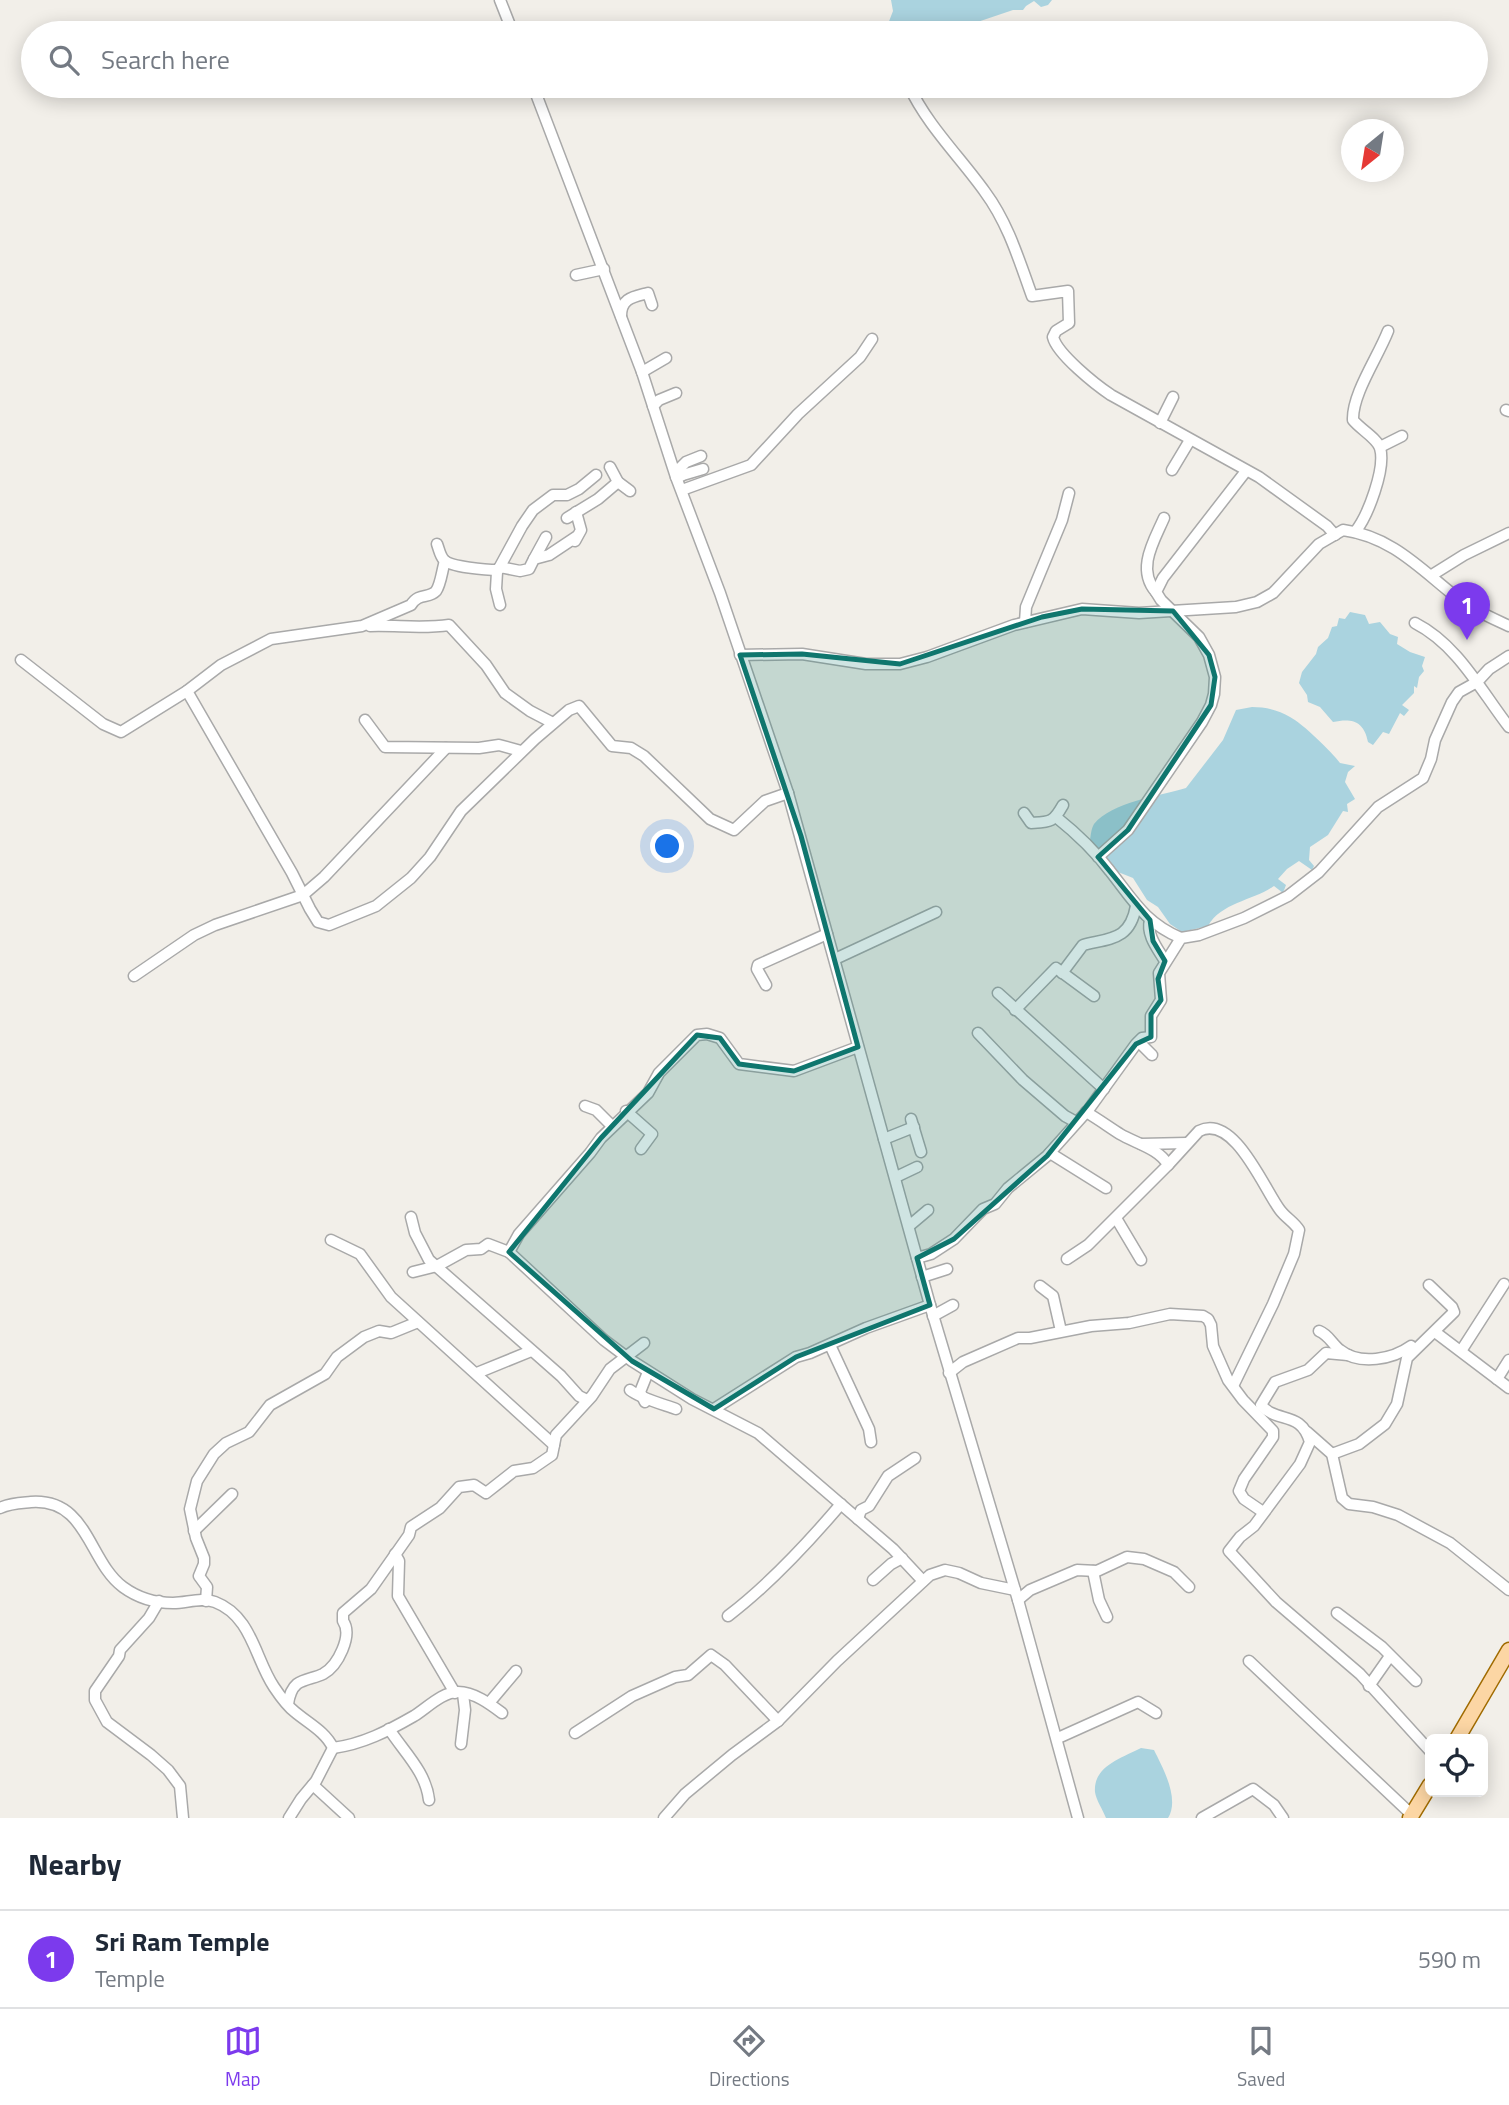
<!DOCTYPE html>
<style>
:root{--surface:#fff;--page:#f2f2f3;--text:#1f2937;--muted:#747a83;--line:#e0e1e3;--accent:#7c3aed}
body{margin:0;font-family:"Titillium Web",sans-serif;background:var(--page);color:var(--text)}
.controls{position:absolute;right:21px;bottom:21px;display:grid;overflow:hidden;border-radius:10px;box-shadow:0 4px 18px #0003}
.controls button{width:63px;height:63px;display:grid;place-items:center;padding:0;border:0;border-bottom:2px solid var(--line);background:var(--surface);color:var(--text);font:35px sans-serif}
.compass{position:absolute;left:1341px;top:119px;width:63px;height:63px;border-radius:50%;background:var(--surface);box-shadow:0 4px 18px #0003;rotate:210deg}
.you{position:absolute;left:668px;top:847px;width:24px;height:24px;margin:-18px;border:5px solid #fff;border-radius:50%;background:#1a73e8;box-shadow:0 0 0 10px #1a73e833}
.badge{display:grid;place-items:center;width:46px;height:46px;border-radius:50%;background:var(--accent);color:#fff;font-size:23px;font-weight:700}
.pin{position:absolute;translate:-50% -58px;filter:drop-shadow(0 2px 4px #0008)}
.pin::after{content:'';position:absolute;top:37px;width:24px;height:21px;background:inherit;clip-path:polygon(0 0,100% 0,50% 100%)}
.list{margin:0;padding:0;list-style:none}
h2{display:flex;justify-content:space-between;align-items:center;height:91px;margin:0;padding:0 28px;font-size:30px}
h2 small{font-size:23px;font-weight:400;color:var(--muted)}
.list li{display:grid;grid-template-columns:46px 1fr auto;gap:21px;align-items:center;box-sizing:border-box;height:98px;padding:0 28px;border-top:2px solid var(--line)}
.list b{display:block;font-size:26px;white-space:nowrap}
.list p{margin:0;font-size:23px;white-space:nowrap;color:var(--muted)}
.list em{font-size:23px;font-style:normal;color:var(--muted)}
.icon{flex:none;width:38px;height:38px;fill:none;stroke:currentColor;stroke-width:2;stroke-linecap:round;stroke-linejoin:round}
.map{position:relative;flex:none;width:1509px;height:1818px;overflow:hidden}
.search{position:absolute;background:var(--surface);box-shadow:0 4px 18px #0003;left:21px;right:21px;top:21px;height:77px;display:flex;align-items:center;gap:18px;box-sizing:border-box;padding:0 24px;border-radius:38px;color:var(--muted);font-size:26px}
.sheet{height:189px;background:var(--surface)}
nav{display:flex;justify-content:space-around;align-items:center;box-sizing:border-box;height:98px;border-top:2px solid var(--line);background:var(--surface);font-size:19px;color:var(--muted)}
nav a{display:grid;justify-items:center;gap:4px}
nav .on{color:var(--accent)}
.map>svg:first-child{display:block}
.water{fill:#aad3df}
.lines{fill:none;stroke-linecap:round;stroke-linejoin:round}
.minor-casing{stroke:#a9a9a9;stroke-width:13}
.major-casing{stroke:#a06b00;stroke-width:17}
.minor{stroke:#fff;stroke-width:10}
.major{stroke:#fcd6a4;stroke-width:14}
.marked{fill:#0f766e;fill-opacity:0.2;stroke:#0f766e;stroke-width:5;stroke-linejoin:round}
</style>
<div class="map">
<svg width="1509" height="1818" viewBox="0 0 1509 1818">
<rect width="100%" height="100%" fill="#f2efe9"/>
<!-- water -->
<g class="water">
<polygon points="891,0 1052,0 1048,5 1041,7 1034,1 1026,6 1023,10 1013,10 945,33 892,33 888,24 893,11"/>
<path d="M 1350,612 L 1365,615 L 1369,624 L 1380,622 L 1390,634 L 1398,637 L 1397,644 L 1410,652 L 1425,657 L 1422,666 L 1424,671 L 1419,677 L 1417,688 L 1414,686 L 1414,693 L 1402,705 L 1409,710 L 1404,716 L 1400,713 L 1389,734 L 1383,732 L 1373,745 L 1368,742 C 1364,721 1352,718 1333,722 L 1320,707 L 1308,702 L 1307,695 L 1299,683 L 1302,672 L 1316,654 L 1318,647 L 1328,638 L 1332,627 L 1337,626 L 1339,618 L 1345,619 Z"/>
<path d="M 1252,707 C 1265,707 1279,710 1290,717 C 1302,723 1332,752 1340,763 L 1355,766 L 1348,772 L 1345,782 L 1355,799 L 1347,804 L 1348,812 L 1343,811 L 1328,835 L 1310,847 L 1309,860 L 1314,866 L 1312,870 L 1299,861 L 1287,869 L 1278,879 L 1286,885 L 1283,893 L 1274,886 C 1253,901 1222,902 1208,926 L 1182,932 L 1170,924 L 1158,907 L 1147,900 L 1133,878 L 1118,872 L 1103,857 L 1090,840 C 1091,835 1091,829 1094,824 C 1112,802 1159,796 1186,788 L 1223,740 L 1236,710 Z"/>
<path d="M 1141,1748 L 1154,1750 C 1163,1768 1180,1799 1168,1818 L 1106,1818 C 1103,1810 1096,1800 1095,1792 C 1093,1766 1122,1758 1141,1748 Z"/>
</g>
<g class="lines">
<defs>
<g id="minor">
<polyline points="500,0 513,33"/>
<polyline points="533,86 642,372 676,477 720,593 788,793 930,1305 1018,1600 1078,1818"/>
<path d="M 909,86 C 927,125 960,157 985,192 C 1008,223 1019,260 1032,296 L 1068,291 L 1069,323 L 1056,331 L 1053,337 C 1057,354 1096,385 1111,395 L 1259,477 L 1327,526 L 1335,535"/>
<polyline points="576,275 604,269"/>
<path d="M 621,316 C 621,298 633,297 648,293 L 652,305"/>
<polyline points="642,372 666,358"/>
<polyline points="653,406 659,400 676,393"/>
<polyline points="1506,410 1509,411"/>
<polyline points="1160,423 1173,397"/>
<polyline points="1380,447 1402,436"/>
<polyline points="610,467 618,482 630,491"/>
<polyline points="1172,470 1190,440"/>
<polyline points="681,476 679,469 686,462 701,456"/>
<polyline points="676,477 703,469"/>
<polyline points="682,490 751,465 798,414 860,357 872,339"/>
<polyline points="567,518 598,499 618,482"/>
<path d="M 1355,532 C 1368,516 1386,468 1380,448 C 1377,438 1360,429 1353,420 C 1352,394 1378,357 1388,331"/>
<polyline points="575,541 581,530 576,512"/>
<path d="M 437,544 C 439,549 440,556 444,560 C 450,567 487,570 498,570"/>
<polyline points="534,559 546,537"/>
<polyline points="500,567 520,571 529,569 534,559 549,555 576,537"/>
<polyline points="1432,575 1464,555 1509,533"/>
<path d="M 1156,592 C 1136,569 1154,541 1164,518"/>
<polyline points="500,605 496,589 497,572 522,526 533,510 553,495 567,495 579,489 596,475"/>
<polyline points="1025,622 1026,607 1062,520 1069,493"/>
<path d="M 1415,623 C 1458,645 1481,691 1509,727"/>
<path d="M 370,626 C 397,625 422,629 449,625 L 486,665 L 505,693 L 530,711 L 553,723"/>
<path d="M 740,655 L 802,654 L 866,664 L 900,664 L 927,657 L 1014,625 L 1082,609 L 1139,613 L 1236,607 L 1257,602 L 1273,593 L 1319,544 L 1343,530 C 1394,537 1422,571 1460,600 C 1475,611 1492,618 1509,626"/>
<path d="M 21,660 L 103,724 L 121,732 L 187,691 L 221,665 L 271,639 L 362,626 L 411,605 C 419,592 429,599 436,591 C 441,584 442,570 445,561"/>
<polyline points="187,691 292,873 310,909 318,922 329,925 376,906 411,878 430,857 461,811 535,739 569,710 579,706 612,746 631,748 644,756 710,819 734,830 765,801 788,793"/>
<polyline points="365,720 385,747 479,748 499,745 521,751"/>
<path d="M 1024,813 L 1031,823 C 1050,822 1053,823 1063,805"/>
<path d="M 1056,817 C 1076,833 1095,851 1110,871 C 1133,900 1145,923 1181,938"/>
<polyline points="1098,857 1128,830 1202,722 1211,705 1214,694 1215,677 1209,655 1199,637 1161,600 1156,592 1163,578 1246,471"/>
<path d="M 1150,920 C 1146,935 1158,949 1165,961"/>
<polyline points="835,959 936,912"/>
<path d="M 1062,973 L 1083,945 C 1111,938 1130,940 1136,906"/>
<polyline points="134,976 194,935 215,925 303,895 324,877 446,748"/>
<polyline points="766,985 757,969 758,965 827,934"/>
<polyline points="998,993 1104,1089"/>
<polyline points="1015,1010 1056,968 1094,996"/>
<polyline points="978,1033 1023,1080 1065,1116 1076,1122"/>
<polyline points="1139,1042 1152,1055"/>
<polyline points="858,1047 794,1071 739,1064 720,1038 707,1034 697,1035 659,1073 648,1093 601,1138 590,1153 519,1234 509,1252 604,1340 632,1361 692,1399 758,1433 893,1549 923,1581"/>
<polyline points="585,1106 596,1110 612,1126"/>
<polyline points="626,1111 652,1134 641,1149"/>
<polyline points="911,1119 921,1152"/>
<polyline points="884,1139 914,1127"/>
<polyline points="1141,1144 1187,1143"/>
<polyline points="1050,1153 1106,1188"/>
<path d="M 1168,1165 L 1199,1131 C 1234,1113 1264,1189 1280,1210 C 1286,1218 1294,1222 1299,1230 L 1294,1254 L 1273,1304 L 1233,1386"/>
<polyline points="896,1177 917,1167"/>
<polyline points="411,1217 415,1233 429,1260 561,1376 579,1396 587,1400"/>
<polyline points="1116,1218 1141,1260"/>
<polyline points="909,1226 928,1210"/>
<polyline points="331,1240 360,1254 391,1297 554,1445"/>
<polyline points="917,1258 931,1254 954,1239 983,1209 995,1204 1008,1188 1047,1156 1089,1109 1136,1044 1142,1038 1151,1037 1151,1016 1161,1000 1159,973 1181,938 1199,935 1244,918 1288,896 1319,872 1378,807 1423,778 1431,759 1435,740 1452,702 1459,692 1477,682 1489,669 1509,656"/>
<path d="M 1067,1259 L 1088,1245 L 1168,1165 C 1160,1149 1135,1143 1120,1134 C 1109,1127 1098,1119 1086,1112"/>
<polyline points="413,1272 437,1266 466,1250 481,1249 488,1244 509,1252"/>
<polyline points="922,1277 947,1269"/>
<polyline points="1040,1286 1053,1296 1061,1331"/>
<polyline points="933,1316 953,1305"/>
<path d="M 1319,1331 C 1329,1335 1332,1344 1340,1350 C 1360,1366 1393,1359 1411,1346"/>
<polyline points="1435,1332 1509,1388"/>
<polyline points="830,1345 869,1429 871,1442"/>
<polyline points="1461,1351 1504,1284"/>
<path d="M 1348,1355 L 1326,1353 L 1308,1370 L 1275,1382 L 1261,1405 C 1277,1424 1301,1410 1310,1442 L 1300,1464 L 1254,1526 L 1240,1537 L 1229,1551 L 1276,1602 L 1360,1674 L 1430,1751"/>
<polyline points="477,1373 531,1351"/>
<polyline points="949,1373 963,1362 1018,1338 1030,1338 1091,1326 1129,1323 1170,1314 1203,1316 1208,1319 1211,1325 1213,1346 1228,1380 1243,1400 1273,1431 1273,1437 1244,1479 1239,1491 1244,1499 1263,1512"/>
<polyline points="1497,1379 1509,1360"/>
<path d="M 630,1390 C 640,1398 662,1404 676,1409"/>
<polyline points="645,1402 640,1392 648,1372"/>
<polyline points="714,1409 796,1357 810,1353 866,1328 930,1305"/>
<polyline points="1307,1432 1332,1454 1342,1498 1349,1504 1373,1507 1398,1515 1450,1543 1509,1590"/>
<polyline points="1332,1454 1359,1444 1385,1424 1397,1404 1407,1358 1454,1312 1452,1307 1429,1285"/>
<path d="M 0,1508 C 10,1503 20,1503 31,1502 C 88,1498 88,1561 123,1587 C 138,1598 154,1603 173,1603 C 187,1603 201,1597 215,1602 C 252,1616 255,1659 274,1687 C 280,1696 287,1706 295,1712 C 308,1723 326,1732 333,1748 L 316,1781 L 301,1799 L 289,1818"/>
<polyline points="858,1519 861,1510 869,1506 888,1476 915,1458"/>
<polyline points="194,1531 232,1494"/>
<polyline points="395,1554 399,1561 398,1596 455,1693"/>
<polyline points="1093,1571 1099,1600 1107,1617"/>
<polyline points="873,1580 891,1564 902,1558"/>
<polyline points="1018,1600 1030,1590 1077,1570 1097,1571 1127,1557 1144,1559 1174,1572 1189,1587"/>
<polyline points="159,1601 149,1618 120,1650 119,1656 95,1691 95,1700 107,1722 151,1755 168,1770 180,1786 183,1818"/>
<polyline points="206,1601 207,1587 199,1576 204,1564 204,1558 196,1538 190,1509 197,1481 214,1454 226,1443 249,1432 270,1405 325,1374 337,1357 364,1337 379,1331 391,1333 418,1322"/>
<polyline points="1337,1613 1382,1647 1416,1681"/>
<path d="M 728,1616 C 770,1584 807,1544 841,1504"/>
<polyline points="1249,1661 1412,1815"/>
<polyline points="1369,1686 1390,1656"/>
<polyline points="489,1703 516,1671"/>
<path d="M 288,1704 C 289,1697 291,1689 297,1684 C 304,1679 315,1678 323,1674 C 338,1666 353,1635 343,1621 L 343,1613 L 371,1589 L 409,1535 L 411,1527 L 440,1508 L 459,1487 L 474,1485 L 486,1493 L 514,1471 L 533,1468 L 552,1455 L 556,1435 L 592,1396 L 610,1369 L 644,1343"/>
<path d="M 389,1729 C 404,1752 426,1772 429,1800"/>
<polyline points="575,1733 632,1696 675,1677 688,1675 711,1655 725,1665 778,1721"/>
<polyline points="1058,1738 1138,1702 1156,1713"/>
<polyline points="461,1744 465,1710 463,1694"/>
<path d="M 333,1748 C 363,1744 388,1731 414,1716 C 427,1708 442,1692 458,1692 C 474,1692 490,1704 502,1713"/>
<polyline points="313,1785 349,1818"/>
<polyline points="664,1818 685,1794 732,1755 778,1721 837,1661 930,1575 945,1570 959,1573 981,1583 1015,1590"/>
<polyline points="1202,1818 1253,1789 1274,1805 1283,1818"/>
</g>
<g id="major">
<polyline points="1457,1739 1509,1650"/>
<polyline points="1410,1818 1430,1785"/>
</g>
</defs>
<!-- minor casing -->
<use href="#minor" class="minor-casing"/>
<!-- major casing -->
<use href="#major" class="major-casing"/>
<!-- minor -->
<use href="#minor" class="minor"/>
<!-- major -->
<use href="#major" class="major"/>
</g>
<!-- marked area -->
<path class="marked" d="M 1082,609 L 1173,611 L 1209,655 L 1215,677 L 1211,705 L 1128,830 L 1098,857 L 1150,920 L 1153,941 L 1165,961 L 1158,979 L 1161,1000 L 1151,1014 L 1151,1037 L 1136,1044 L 1047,1156 L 954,1239 L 917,1258 L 930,1305 L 796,1357 L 714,1409 L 632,1361 L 509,1252 L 601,1138 L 697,1035 L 720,1038 L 739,1064 L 794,1071 L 858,1047 L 801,836 L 740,655 L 802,654 L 900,664 L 1042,617 Z"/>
</svg>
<div class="controls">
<button><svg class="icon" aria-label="locate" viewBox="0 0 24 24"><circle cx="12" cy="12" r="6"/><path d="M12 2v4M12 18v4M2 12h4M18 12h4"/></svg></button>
</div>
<svg class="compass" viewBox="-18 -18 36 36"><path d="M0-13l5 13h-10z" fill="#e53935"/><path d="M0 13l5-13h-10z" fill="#747a83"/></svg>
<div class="you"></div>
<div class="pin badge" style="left:1467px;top:640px">1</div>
<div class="search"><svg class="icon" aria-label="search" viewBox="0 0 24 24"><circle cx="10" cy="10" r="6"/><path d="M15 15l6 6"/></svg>Search here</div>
</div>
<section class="sheet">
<h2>Nearby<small></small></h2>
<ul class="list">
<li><span class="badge">1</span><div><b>Sri Ram Temple</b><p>Temple</p></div><em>590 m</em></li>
</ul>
</section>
<nav>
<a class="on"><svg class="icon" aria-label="map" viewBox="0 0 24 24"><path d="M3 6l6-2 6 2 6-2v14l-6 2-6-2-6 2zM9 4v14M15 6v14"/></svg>Map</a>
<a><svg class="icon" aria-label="directions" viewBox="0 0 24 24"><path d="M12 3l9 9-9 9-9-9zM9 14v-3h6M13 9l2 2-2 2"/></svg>Directions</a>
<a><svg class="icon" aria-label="saved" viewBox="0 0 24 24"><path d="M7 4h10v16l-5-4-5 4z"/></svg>Saved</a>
</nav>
